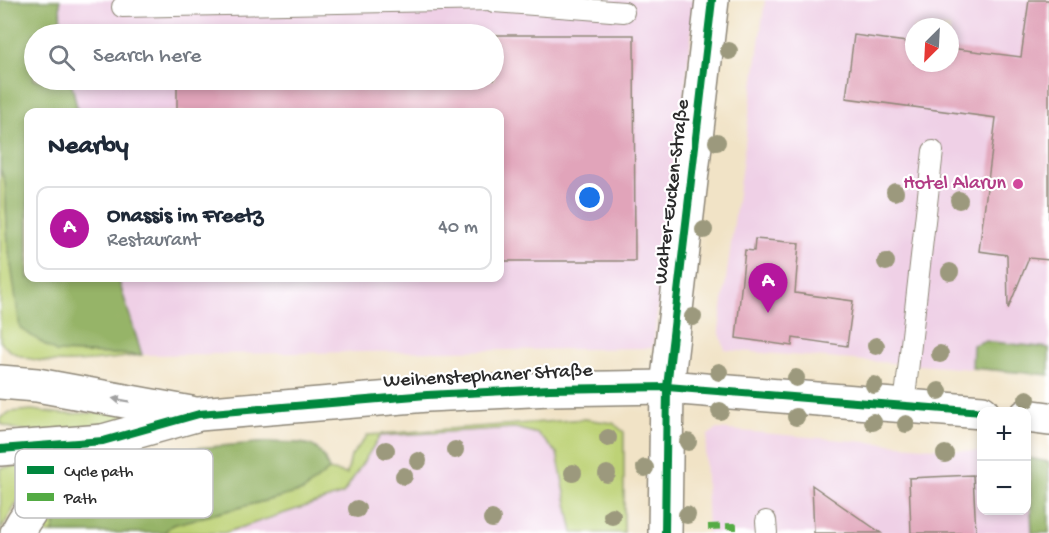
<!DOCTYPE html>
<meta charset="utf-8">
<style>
:root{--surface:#fff;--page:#f2f2f3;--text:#1f2937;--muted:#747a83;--line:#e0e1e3;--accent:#b5179e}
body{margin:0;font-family:"Gochi Hand",sans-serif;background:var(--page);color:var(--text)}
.controls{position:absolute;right:18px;bottom:18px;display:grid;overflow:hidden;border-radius:12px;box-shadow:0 3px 9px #0003}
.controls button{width:54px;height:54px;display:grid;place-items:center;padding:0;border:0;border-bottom:2px solid var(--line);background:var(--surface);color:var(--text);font:30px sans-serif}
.compass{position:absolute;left:905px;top:18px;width:54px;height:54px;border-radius:50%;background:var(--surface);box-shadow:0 3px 9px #0003;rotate:204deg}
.you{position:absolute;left:590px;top:198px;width:21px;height:21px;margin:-15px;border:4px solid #fff;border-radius:50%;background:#1a73e8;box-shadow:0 0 0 9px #1a73e833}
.badge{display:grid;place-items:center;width:39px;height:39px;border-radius:50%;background:var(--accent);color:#fff;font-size:20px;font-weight:700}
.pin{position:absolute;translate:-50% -50px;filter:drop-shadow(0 2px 3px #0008)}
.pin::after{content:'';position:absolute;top:32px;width:21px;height:18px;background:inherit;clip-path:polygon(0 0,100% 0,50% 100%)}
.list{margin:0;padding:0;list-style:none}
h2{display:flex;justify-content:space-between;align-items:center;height:78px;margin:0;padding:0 24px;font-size:26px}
h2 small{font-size:20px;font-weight:400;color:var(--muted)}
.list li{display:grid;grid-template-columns:39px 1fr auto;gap:18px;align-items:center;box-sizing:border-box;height:84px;margin:0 12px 12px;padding:0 12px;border:2px solid var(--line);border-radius:12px}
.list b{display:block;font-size:22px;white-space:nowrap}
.list p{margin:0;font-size:20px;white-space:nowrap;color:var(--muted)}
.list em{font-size:20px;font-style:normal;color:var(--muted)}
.icon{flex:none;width:33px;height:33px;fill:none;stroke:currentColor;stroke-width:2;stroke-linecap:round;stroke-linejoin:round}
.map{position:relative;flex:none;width:1049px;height:533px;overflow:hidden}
.search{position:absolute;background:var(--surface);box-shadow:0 3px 9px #0003;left:24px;top:24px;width:480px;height:66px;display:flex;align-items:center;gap:15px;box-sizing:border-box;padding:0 21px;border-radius:33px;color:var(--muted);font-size:22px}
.panel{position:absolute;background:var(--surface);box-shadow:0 3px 9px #0003;left:24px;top:108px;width:480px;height:174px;border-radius:12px}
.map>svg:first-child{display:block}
.built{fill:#efd0e6;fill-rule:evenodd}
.green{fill:#bdd276;stroke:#747e50;stroke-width:1.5}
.forest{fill:#96b467;stroke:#607049;stroke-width:1.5}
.building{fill:#e1a4ba}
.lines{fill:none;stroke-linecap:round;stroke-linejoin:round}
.lane-casing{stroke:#8e8778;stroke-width:22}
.street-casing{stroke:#8e8778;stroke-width:36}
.secondary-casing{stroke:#8e8778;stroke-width:36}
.lane{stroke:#fff;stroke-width:20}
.street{stroke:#fff;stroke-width:33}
.secondary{stroke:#fff;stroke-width:33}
.quiet{stroke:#54ab44;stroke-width:6;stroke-dasharray:12 6;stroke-linecap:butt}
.cycleway-casing{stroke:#fff;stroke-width:11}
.cycleway{stroke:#00873e;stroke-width:8}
.tree{fill:#9c997d}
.oneway{fill:#a0a0a0}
.hotel-dot{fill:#d1479c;stroke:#fff;stroke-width:2}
.labels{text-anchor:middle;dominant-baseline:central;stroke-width:4.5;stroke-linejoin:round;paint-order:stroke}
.hotel-label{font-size:20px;fill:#b23c85;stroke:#fff;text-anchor:end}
.street-label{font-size:20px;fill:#2b2b2b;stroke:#fff}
.key{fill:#fff;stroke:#bfbfbf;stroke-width:1.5}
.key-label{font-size:16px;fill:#2b2b2b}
</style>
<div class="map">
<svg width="1049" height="533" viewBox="0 0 1049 533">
<rect width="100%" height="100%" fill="#fff"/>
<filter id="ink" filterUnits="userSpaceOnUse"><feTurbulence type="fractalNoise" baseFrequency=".0167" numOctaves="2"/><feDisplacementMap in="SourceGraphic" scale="12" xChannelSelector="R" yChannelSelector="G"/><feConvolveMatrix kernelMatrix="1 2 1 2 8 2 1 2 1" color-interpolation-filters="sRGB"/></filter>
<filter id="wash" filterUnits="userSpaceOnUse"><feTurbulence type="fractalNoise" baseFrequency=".008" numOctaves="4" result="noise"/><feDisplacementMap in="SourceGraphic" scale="24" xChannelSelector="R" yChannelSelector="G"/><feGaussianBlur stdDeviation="1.35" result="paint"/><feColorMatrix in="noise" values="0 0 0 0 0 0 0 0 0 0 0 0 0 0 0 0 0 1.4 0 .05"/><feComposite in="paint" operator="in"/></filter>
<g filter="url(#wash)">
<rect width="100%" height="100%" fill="#f1e3c6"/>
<!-- built -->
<g class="built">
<polygon points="60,0 696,0 653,348 142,355 118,278 500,278 500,112 78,112 71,80 494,80 494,34 61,34"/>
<path d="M 765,0 L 1049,0 L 1049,375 L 725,350 L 719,330 ZM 914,27 L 950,27 L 950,63 L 914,63 Z"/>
<polygon points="515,428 538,434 557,453 573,533 224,533 343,494 380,436"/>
<polygon points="717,429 981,452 982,510 1026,510 1027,457 1029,458 1032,533 708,533 705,454 708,435"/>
</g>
<!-- green -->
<g class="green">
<path d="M 0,168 L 5,183 L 8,244 L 21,328 L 56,352 L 142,355 C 106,359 24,375 0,341 Z"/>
<path d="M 32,410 L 63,414 L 123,412 L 124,422 C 91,427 29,441 0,423 L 0,418 L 10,412 Z"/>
<polygon points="585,419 613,423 624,432 624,533 573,533 557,453 538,434 515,428 380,436 343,494 224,533 163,533 172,525 303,491 329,470 347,474 351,456 368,435"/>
<polygon points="41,463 44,465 28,484 1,530 0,468"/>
<polygon points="61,495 53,533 34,533"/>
</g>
<!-- forest -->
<g class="forest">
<polygon points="0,0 60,0 61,34 34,34 34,80 71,80 78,112 28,112 28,278 118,278 142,355 56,352 20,328 8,244 5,183 0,168"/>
<polygon points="984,341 1049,348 1049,375 972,368 973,345"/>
<path d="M 269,442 C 300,444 319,436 329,470 L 303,491 L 172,525 L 163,533 L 53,533 L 61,495 L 107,462 L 135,453 Z"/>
<polygon points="1029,458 1049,462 1049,533 1032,533"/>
</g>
<g id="blocks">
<!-- building -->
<g class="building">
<polygon points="1029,0 1049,0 1049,260 1029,258 1008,309 1007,255 979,251 996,118 846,98 854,35 914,43 914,63 950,63 950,48 1021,57"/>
<polygon points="494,35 634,35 635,261 500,261 500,112 177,112 177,80 494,80"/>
<polygon points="755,239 799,243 795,293 853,301 847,346 793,338 792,346 736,338 745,250 754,251"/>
<polygon points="973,475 976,533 911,533 909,478"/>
<polygon points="812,485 881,533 814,533"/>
</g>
</g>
</g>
<g filter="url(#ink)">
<use href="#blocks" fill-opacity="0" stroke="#8e8778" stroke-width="1.5"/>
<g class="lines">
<defs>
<g id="lane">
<polyline points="494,2 624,12"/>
<polyline points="122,7 494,0"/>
<polyline points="904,406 933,151"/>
<polyline points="766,521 767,533"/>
</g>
<polyline id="street" points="665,533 667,387 712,0"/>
<g id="secondary">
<polyline points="0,382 37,385 191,413"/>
<polyline points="1026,416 1049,419"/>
<polyline points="0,449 103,441 199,414 427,395 550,389 667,387 982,412"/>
<path d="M 17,533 C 38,492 69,470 103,441"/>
</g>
</defs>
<!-- lane casing -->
<use href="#lane" class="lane-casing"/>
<!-- street casing -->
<use href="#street" class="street-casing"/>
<!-- secondary casing -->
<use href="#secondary" class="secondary-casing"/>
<!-- lane -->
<use href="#lane" class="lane"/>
<!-- street -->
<use href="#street" class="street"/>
<!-- secondary -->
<use href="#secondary" class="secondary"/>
<!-- quiet -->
<polyline class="quiet" points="708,527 734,526 734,533"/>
<defs>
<g id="cycleway">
<polyline points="0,449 103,441 199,414 427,395 550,389 667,387 982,412"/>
<polyline points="665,533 667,387 712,0"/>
</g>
</defs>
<!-- cycleway casing -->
<use href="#cycleway" class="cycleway-casing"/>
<!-- cycleway -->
<use href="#cycleway" class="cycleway"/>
</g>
<!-- trees -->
<g class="tree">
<circle cx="729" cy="51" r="9"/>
<circle cx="717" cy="142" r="9"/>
<circle cx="895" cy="192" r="9"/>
<circle cx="959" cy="200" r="9"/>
<circle cx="704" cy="230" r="9"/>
<circle cx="886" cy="262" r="9"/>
<circle cx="950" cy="272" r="9"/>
<circle cx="693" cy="317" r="9"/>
<circle cx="876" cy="346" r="9"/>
<circle cx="940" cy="354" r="9"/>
<circle cx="719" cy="372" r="9"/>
<circle cx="796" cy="378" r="9"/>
<circle cx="874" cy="385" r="9"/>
<circle cx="939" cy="391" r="9"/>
<circle cx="1027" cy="399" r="9"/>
<circle cx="720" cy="411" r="9"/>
<circle cx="796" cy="417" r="9"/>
<circle cx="873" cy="422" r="9"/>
<circle cx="906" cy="424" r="9"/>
<circle cx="608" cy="438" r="9"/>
<circle cx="688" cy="442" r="9"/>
<circle cx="386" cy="450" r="9"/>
<circle cx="455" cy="450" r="9"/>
<circle cx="945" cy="454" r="9"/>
<circle cx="418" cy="461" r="9"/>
<circle cx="645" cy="468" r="9"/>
<circle cx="573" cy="473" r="9"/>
<circle cx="607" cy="474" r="9"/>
<circle cx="404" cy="476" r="9"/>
<circle cx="357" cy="509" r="9"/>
<circle cx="687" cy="515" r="9"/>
<circle cx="612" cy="516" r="9"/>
<circle cx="492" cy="519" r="9"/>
</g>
<!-- one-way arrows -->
<defs><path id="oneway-solid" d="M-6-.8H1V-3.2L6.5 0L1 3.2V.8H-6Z" transform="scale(1.5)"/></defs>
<use class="oneway" href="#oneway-solid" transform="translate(121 400) rotate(-170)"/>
</g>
<!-- markers -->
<circle class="hotel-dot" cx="1018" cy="184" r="6"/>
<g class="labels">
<!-- hotel labels -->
<g class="hotel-label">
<text x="1006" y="184">Hotel Alarun</text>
</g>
<!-- street labels -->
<g class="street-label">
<text transform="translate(673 192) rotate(-83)">Walter-Eucken-Straße</text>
<text transform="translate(488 377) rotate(-3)">Weihenstephaner Straße</text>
</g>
</g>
<!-- legend -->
<rect x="15" y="449" width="198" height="69" rx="9" class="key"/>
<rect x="27" y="466" width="27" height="8" fill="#00873e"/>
<rect x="27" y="493" width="27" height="8" fill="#54ab44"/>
<g class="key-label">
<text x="64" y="476">Cycle path</text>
<text x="64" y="503">Path</text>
</g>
</svg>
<div class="controls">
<button>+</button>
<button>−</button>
</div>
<svg class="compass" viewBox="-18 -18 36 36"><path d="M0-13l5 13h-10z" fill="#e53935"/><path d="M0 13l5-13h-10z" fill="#747a83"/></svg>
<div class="you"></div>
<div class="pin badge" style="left:768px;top:313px">A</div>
<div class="search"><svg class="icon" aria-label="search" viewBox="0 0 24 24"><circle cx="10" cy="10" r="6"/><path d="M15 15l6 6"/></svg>Search here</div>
<section class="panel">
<h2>Nearby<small></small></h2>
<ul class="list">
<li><span class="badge">A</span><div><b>Onassis im Freetz</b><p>Restaurant</p></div><em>40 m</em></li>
</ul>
</section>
</div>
